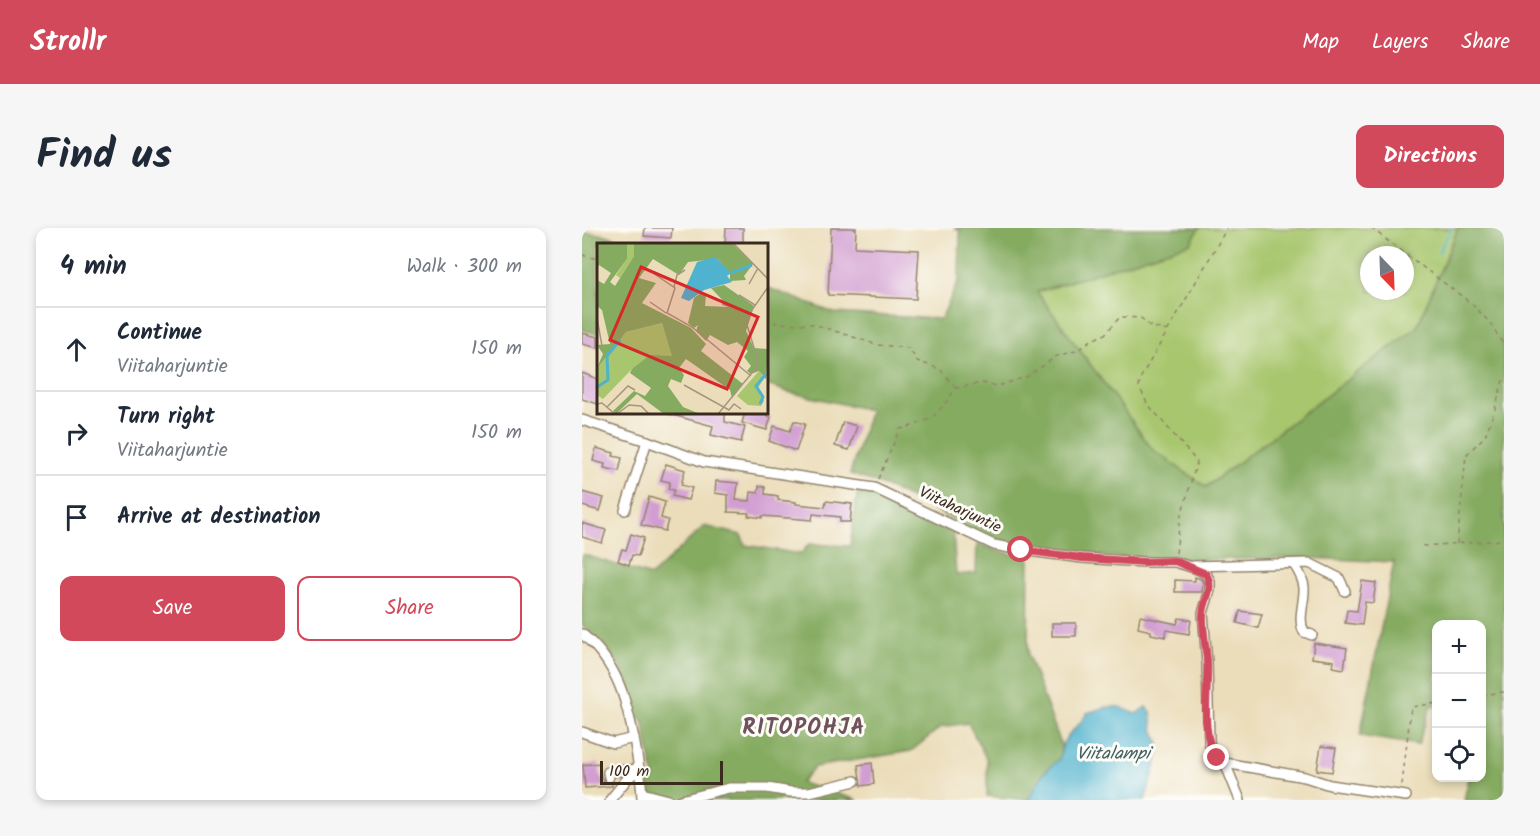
<!DOCTYPE html>
<meta charset="utf-8">
<style>
:root{--surface:#fff;--page:#f6f6f7;--text:#1f2937;--muted:#747a83;--line:#e0e1e3;--accent:#d1495b}
body{margin:0;font-family:Kalam,sans-serif;background:var(--page);color:var(--text)}
.controls{position:absolute;right:18px;bottom:18px;display:grid;overflow:hidden;border-radius:12px;box-shadow:0 3px 9px #0003}
.controls button{width:54px;height:54px;display:grid;place-items:center;padding:0;border:0;border-bottom:2px solid var(--line);background:var(--surface);color:var(--text);font:30px sans-serif}
.compass{position:absolute;left:778px;top:18px;width:54px;height:54px;border-radius:50%;background:var(--surface);box-shadow:0 3px 9px #0003;rotate:157deg}
.scale{position:absolute;left:18px;bottom:15px;width:123px;box-sizing:border-box;padding-left:6px;border:3px solid #3b2a1e;border-top:0;font-size:16px;line-height:21px;white-space:nowrap;color:#3b2a1e;-webkit-text-stroke:4px #fdfcf7;paint-order:stroke}
.stop{position:absolute;width:18px;height:18px;margin:-14px;border:4px solid #d1495b;border-radius:50%;background:#fff}
.stop.end{background:#d1495b;border-color:#fff;box-shadow:0 2px 6px #0008}
.list{margin:0;padding:0;list-style:none}
h2{display:flex;justify-content:space-between;align-items:center;height:78px;margin:0;padding:0 24px;font-size:26px}
h2 small{font-size:20px;font-weight:400;color:var(--muted)}
.list li{display:grid;grid-template-columns:39px 1fr auto;gap:18px;align-items:center;box-sizing:border-box;height:84px;padding:0 24px;border-top:2px solid var(--line)}
.list b{display:block;font-size:22px;white-space:nowrap}
.list p{margin:0;font-size:20px;white-space:nowrap;color:var(--muted)}
.list em{font-size:20px;font-style:normal;color:var(--muted)}
.actions{display:flex;gap:12px;padding:18px 24px}
.actions a{flex:1;padding:14px 0;border:2px solid var(--accent);border-radius:12px;text-align:center;font-size:21px;color:var(--accent)}
.actions .main{background:var(--accent);color:#fff}
.icon{flex:none;width:33px;height:33px;fill:none;stroke:currentColor;stroke-width:2;stroke-linecap:round;stroke-linejoin:round}
.map{position:relative;flex:none;width:922px;height:572px;overflow:hidden;border-radius:12px}
header{display:flex;align-items:center;gap:36px;box-sizing:border-box;height:84px;padding:0 30px;background:var(--accent);color:#fff}
header strong{font-size:28px}
nav{display:flex;gap:33px;margin-inline-start:auto;font-size:21px}
.intro{display:flex;align-items:center;justify-content:space-between;box-sizing:border-box;height:144px;padding:0 36px}
h1{margin:0;font-size:42px}
.button{padding:15px 27px;border-radius:12px;background:var(--accent);color:#fff;font-size:21px;font-weight:700}
main{display:flex;gap:36px;padding:0 36px}
aside{flex:1;background:var(--surface);border-radius:12px;box-shadow:0 3px 9px #0003}
.map>svg:first-child{display:block}
.green{fill:#a7c66d;stroke:#717846;stroke-width:1.5;fill-rule:evenodd}
.forest{fill:#85ab60;stroke:#606a3f;stroke-width:1.5}
.water{fill:#4fb2ce;stroke:#456e76;stroke-width:1.5}
.lines{fill:none;stroke-linecap:round;stroke-linejoin:round}
.stream{stroke:#4fb2ce;stroke-width:2}
.building{fill:#d19dd2}
.minor-casing{stroke:#93846c;stroke-width:12}
.path{stroke:#93846c;stroke-width:1.5;stroke-dasharray:4.5 4.5;stroke-linecap:butt}
.minor{stroke:#fff;stroke-width:9}
.route{stroke:#d1495b;stroke-width:8}
.labels{text-anchor:middle;dominant-baseline:central;stroke-width:6;stroke-linejoin:round;paint-order:stroke}
.street-label{font-size:16px;fill:#3b2a1e;stroke:#fdfcf7}
.water-label{font-size:18px;font-style:italic;fill:#436064;stroke:#fdfcf7}
.district-label{font-size:22px;font-weight:bold;letter-spacing:1.5px;fill:#70525d;stroke:#fdfcf7}
.inset-river{fill:none;stroke:#4fb2ce;stroke-width:3}
.inset-road{fill:none;stroke:#a5957c;stroke-width:1.5}
.view{fill:#d62828;fill-opacity:0.15;stroke:#d62828;stroke-width:3}
.inset-edge{fill:none;stroke:#3b2a1e;stroke-width:3}
</style>
<header>
<strong>Strollr</strong>
<nav><a>Map</a><a>Layers</a><a>Share</a></nav>
</header>
<div class="intro"><h1>Find us</h1><a class="button">Directions</a></div>
<main>
<aside>
<h2>4 min<small>Walk · 300 m</small></h2>
<ul class="list">
<li><svg class="icon" aria-label="ahead" viewBox="0 0 24 24"><path d="M12 20V5M6 11l6-6 6 6"/></svg><div><b>Continue</b><p>Viitaharjuntie</p></div><em>150 m</em></li>
<li><svg class="icon" aria-label="right" viewBox="0 0 24 24"><path d="M7 20v-9h11M14 6l5 5-5 5"/></svg><div><b>Turn right</b><p>Viitaharjuntie</p></div><em>150 m</em></li>
<li><svg class="icon" aria-label="arrive" viewBox="0 0 24 24"><path d="M6 21V4h12l-3 4 3 4H6"/></svg><div><b>Arrive at destination</b></div></li>
</ul>
<div class="actions"><a class="main">Save</a><a>Share</a></div>
</aside>
<div class="map">
<svg width="922" height="572" viewBox="0 0 922 572">
<rect width="100%" height="100%" fill="#fdfcf7"/>
<filter id="ink" filterUnits="userSpaceOnUse"><feTurbulence type="fractalNoise" baseFrequency=".0167" numOctaves="2"/><feDisplacementMap in="SourceGraphic" scale="12" xChannelSelector="R" yChannelSelector="G"/><feConvolveMatrix kernelMatrix="1 2 1 2 8 2 1 2 1" color-interpolation-filters="sRGB"/></filter>
<filter id="wash" filterUnits="userSpaceOnUse"><feTurbulence type="fractalNoise" baseFrequency=".008" numOctaves="4" result="noise"/><feDisplacementMap in="SourceGraphic" scale="24" xChannelSelector="R" yChannelSelector="G"/><feGaussianBlur stdDeviation="1.35" result="paint"/><feColorMatrix in="noise" values="0 0 0 0 0 0 0 0 0 0 0 0 0 0 0 0 0 1.4 0 .05"/><feComposite in="paint" operator="in"/></filter>
<g filter="url(#wash)">
<rect width="100%" height="100%" fill="#ebddba"/>
<!-- green -->
<path class="green" d="M 617,0 L 876,0 L 835,99 L 624,259 L 570,221 L 455,64 L 609,15 ZM 787,27 L 823,27 L 823,63 L 787,63 Z"/>
<!-- forest -->
<g class="forest">
<polygon points="372,0 617,0 609,15 455,64 570,221 624,259 835,99 876,0 922,0 922,572 882,572 887,550 900,550 900,397 855,397 854,478 849,477 836,517 778,508 812,334 727,330 582,332 502,327 449,319 414,311 380,297 334,272 295,255 268,246 288,182 206,164 185,157 184,59 252,85 359,91 377,52 378,3"/>
<polygon points="0,4 24,7 53,16 16,16 16,106 0,102"/>
<path d="M 276,261 L 290,264 L 371,304 L 374,347 L 394,345 L 395,315 L 416,323 L 447,329 L 446,427 L 479,516 L 478,530 L 461,546 L 446,572 L 405,568 L 405,532 L 386,495 L 359,499 L 329,523 L 232,539 L 219,555 L 276,572 L 65,572 L 63,557 L 72,550 L 61,492 L 55,490 C 44,445 37,428 0,397 L 0,326 L 69,348 L 122,298 L 159,307 L 163,317 L 219,326 L 227,316 L 268,318 Z"/>
</g>
<!-- water -->
<path class="water" d="M 525,479 L 538,479 L 554,486 L 564,479 L 569,484 L 571,501 L 577,515 L 575,533 L 563,572 L 446,572 L 461,546 L 478,530 C 480,504 494,505 505,485 Z"/>
<g class="lines">
<!-- stream -->
<polyline class="stream" points="856,25 870,0"/>
</g>
<g id="blocks">
<!-- building -->
<g class="building">
<polygon points="63,0 90,0 89,10 62,8"/>
<polygon points="144,0 161,0 161,16 143,16"/>
<polygon points="249,0 274,0 273,19 337,22 334,71 246,67"/>
<polygon points="0,105 16,109 16,120 0,116"/>
<polygon points="0,145 16,151 16,176 0,171"/>
<polygon points="88,184 143,184 143,194 163,199 159,214 129,207 131,198 87,186"/>
<polygon points="163,184 173,184 189,189 185,202 160,195"/>
<polygon points="212,193 223,196 214,223 187,213 192,198 208,203"/>
<polygon points="261,194 275,198 267,222 253,218"/>
<polygon points="14,220 32,225 31,228 40,230 37,243 22,240 23,236 11,233"/>
<polygon points="84,236 103,242 99,257 110,260 106,272 90,268 92,262 86,261 88,254 79,252"/>
<polygon points="134,253 156,255 154,272 168,273 169,264 176,265 177,258 183,259 183,266 196,268 196,272 214,274 214,276 243,279 244,273 270,276 268,294 258,294 258,289 231,286 230,292 194,289 180,288 180,290 166,288 167,285 146,284 146,267 133,265"/>
<polygon points="0,264 22,270 18,283 0,278"/>
<polygon points="67,269 83,274 79,290 86,292 83,303 59,297"/>
<polygon points="0,295 24,302 20,315 0,309"/>
<polygon points="49,306 62,310 56,328 50,327 47,337 36,333 40,321 44,322"/>
<polygon points="613,349 619,351 621,355 620,364 593,364 593,352 613,353"/>
<polygon points="780,353 794,355 791,375 783,374 780,397 763,395 765,382 775,383"/>
<polygon points="658,383 680,386 676,400 655,395"/>
<polygon points="558,388 595,396 597,390 609,392 607,406 585,402 583,409 569,406 569,403 556,400"/>
<rect x="470" y="395" width="24" height="13"/>
<polygon points="732,415 765,420 762,441 751,439 752,433 730,430"/>
<polygon points="739,518 754,520 750,544 735,542"/>
<polygon points="17,535 19,549 24,555 30,555 30,558 3,560 1,537"/>
<polygon points="290,535 292,556 279,558 276,537"/>
</g>
</g>
</g>
<g filter="url(#ink)">
<use href="#blocks" fill-opacity="0" stroke="#93846c" stroke-width="1.5"/>
<g class="lines">
<defs>
<g id="minor">
<polyline points="0,192 65,213 122,234 292,260 412,317 439,322 500,330 562,334 593,334 616,341 624,346 628,353 628,362 621,385 625,435 627,513 629,522 643,535 723,549 748,557 824,568"/>
<polyline points="43,282 65,213"/>
<path d="M 712,336 C 716,343 721,350 722,359 C 723,374 715,391 722,404 L 730,407"/>
<polyline points="611,338 727,335 757,350 763,363"/>
<path d="M 0,406 C 36,435 45,474 53,516 C 56,535 60,554 60,572"/>
<polyline points="0,504 31,515 52,510"/>
<polyline points="643,535 658,572"/>
<polyline points="27,549 26,544 57,541"/>
<polyline points="60,565 87,572"/>
<polyline points="28,572 45,551 57,541"/>
<polyline points="99,572 147,560 185,560 209,564 227,564 273,553"/>
</g>
</defs>
<!-- minor casing -->
<use href="#minor" class="minor-casing"/>
<!-- path -->
<g class="path">
<polyline points="789,0 890,76 909,96 922,118"/>
<polyline points="0,27 16,31"/>
<polyline points="184,89 194,95 231,96 296,117 327,120 335,133 358,141 374,160"/>
<path d="M 296,251 L 318,201 C 352,193 354,188 374,160 L 400,155 L 416,158 L 446,148 L 475,128 L 497,122 L 508,113 L 523,106 L 538,89 L 559,90 L 568,98 L 585,103"/>
<polyline points="875,316 884,227 903,208 913,181 922,149"/>
<polyline points="841,318 922,312"/>
<polyline points="594,325 598,291 615,234 565,175 557,158 559,149 645,0"/>
<polyline points="900,467 922,464"/>
<polyline points="820,557 829,479 855,475"/>
</g>
<!-- minor -->
<use href="#minor" class="minor"/>
</g>
</g>
<g class="lines" filter="url(#ink)">
<!-- route -->
<path class="route" d="M 439,322 L 500,330 L 562,334 L 593,333 L 624,346 C 633,361 622,370 621,386 C 620,401 624,418 625,433 C 627,461 617,507 635,530"/>
</g>
<g class="labels">
<!-- street labels -->
<g class="street-label">
<text transform="translate(378 282) rotate(25)">Viitaharjuntie</text>
</g>
<!-- water labels -->
<g class="water-label">
<text x="531" y="526">Viitalampi</text>
</g>
<!-- district labels -->
<g class="district-label">
<text x="222" y="500">RITOPOHJA</text>
</g>
</g>
<!-- overview -->
<g transform="translate(15 15)">
<rect width="171" height="171" fill="#ebddba"/>
<path d="M 30,0 L 37,0 L 37,13 L 23,35 L 19,32 L 30,16 ZM 65,80 L 76,114 L 35,126 L 6,156 L 0,152 L 0,125 L 16,102 L 29,89 ZM 162,128 L 167,135 L 161,145 L 167,158 L 164,163 L 151,162 L 140,153 Z" fill="#a7c66d"/>
<path d="M 0,0 L 30,0 L 30,16 L 13,39 L 18,43 L 37,13 L 37,0 L 135,0 L 156,21 L 147,33 L 149,37 L 133,38 L 133,30 L 120,16 L 91,19 L 82,32 L 56,16 L 42,35 L 59,40 L 45,60 L 94,85 L 109,101 L 104,108 L 146,141 L 135,155 L 133,147 L 89,116 L 82,125 L 87,132 L 84,140 L 74,136 L 71,143 L 86,164 L 103,171 L 67,171 L 40,151 L 19,171 L 16,168 L 37,148 L 48,153 L 54,145 L 33,130 L 35,126 L 53,112 L 75,113 L 65,80 L 29,89 L 0,125 L 6,111 L 0,102 L 13,101 L 5,67 L 0,63 L 0,37 L 7,41 L 14,30 L 2,22 L 0,26 ZM 127,42 L 157,63 L 149,88 L 157,105 L 171,106 L 169,136 L 162,128 L 154,131 L 150,128 L 154,123 L 147,114 L 151,108 L 140,99 L 131,102 L 113,92 L 109,98 L 99,88 L 101,82 L 97,85 L 91,80 L 97,55 L 104,50 L 109,52 L 108,63 L 132,64 L 114,45 Z" fill="#85ab60"/>
<path d="M 118,14 L 134,30 L 130,33 L 135,39 L 107,47 L 92,58 L 84,55 L 100,19 Z" fill="#4fb2ce"/>
<path class="inset-river" d="M 134,30 L 155,22M 0,144 L 11,137 L 10,113 L 23,97M 163,161 L 166,154 L 159,143 L 169,131"/>
<path class="inset-road" d="M 136,0 L 171,36M 56,30 L 78,45 L 70,70 L 95,84 L 154,133M 152,41 L 161,25M 77,44 L 80,32 L 88,27M 142,52 L 158,62M 53,59 L 69,70M 125,61 L 153,71M 0,75 L 5,103M 87,142 L 132,167 L 137,161 L 144,166M 0,161 L 5,160 L 18,171M 10,164 L 31,143 L 38,147M 20,171 L 32,162 L 44,163 L 52,171M 121,171 L 159,125 L 160,114 L 150,82 L 155,67 L 171,44"/>
<path class="view" d="M 44,24 L 161,74 L 130,146 L 13,97 Z"/>
<rect width="171" height="171" class="inset-edge"/>
</g>
</svg>
<div class="controls">
<button>+</button>
<button>−</button>
<button><svg class="icon" aria-label="locate" viewBox="0 0 24 24"><circle cx="12" cy="12" r="6"/><path d="M12 2v4M12 18v4M2 12h4M18 12h4"/></svg></button>
</div>
<svg class="compass" viewBox="-18 -18 36 36"><path d="M0-13l5 13h-10z" fill="#e53935"/><path d="M0 13l5-13h-10z" fill="#747a83"/></svg>
<div class="scale">100 m</div>
<div class="stop" style="left:439px;top:322px"></div>
<div class="stop end" style="left:635px;top:530px"></div>
</div>
</main>
